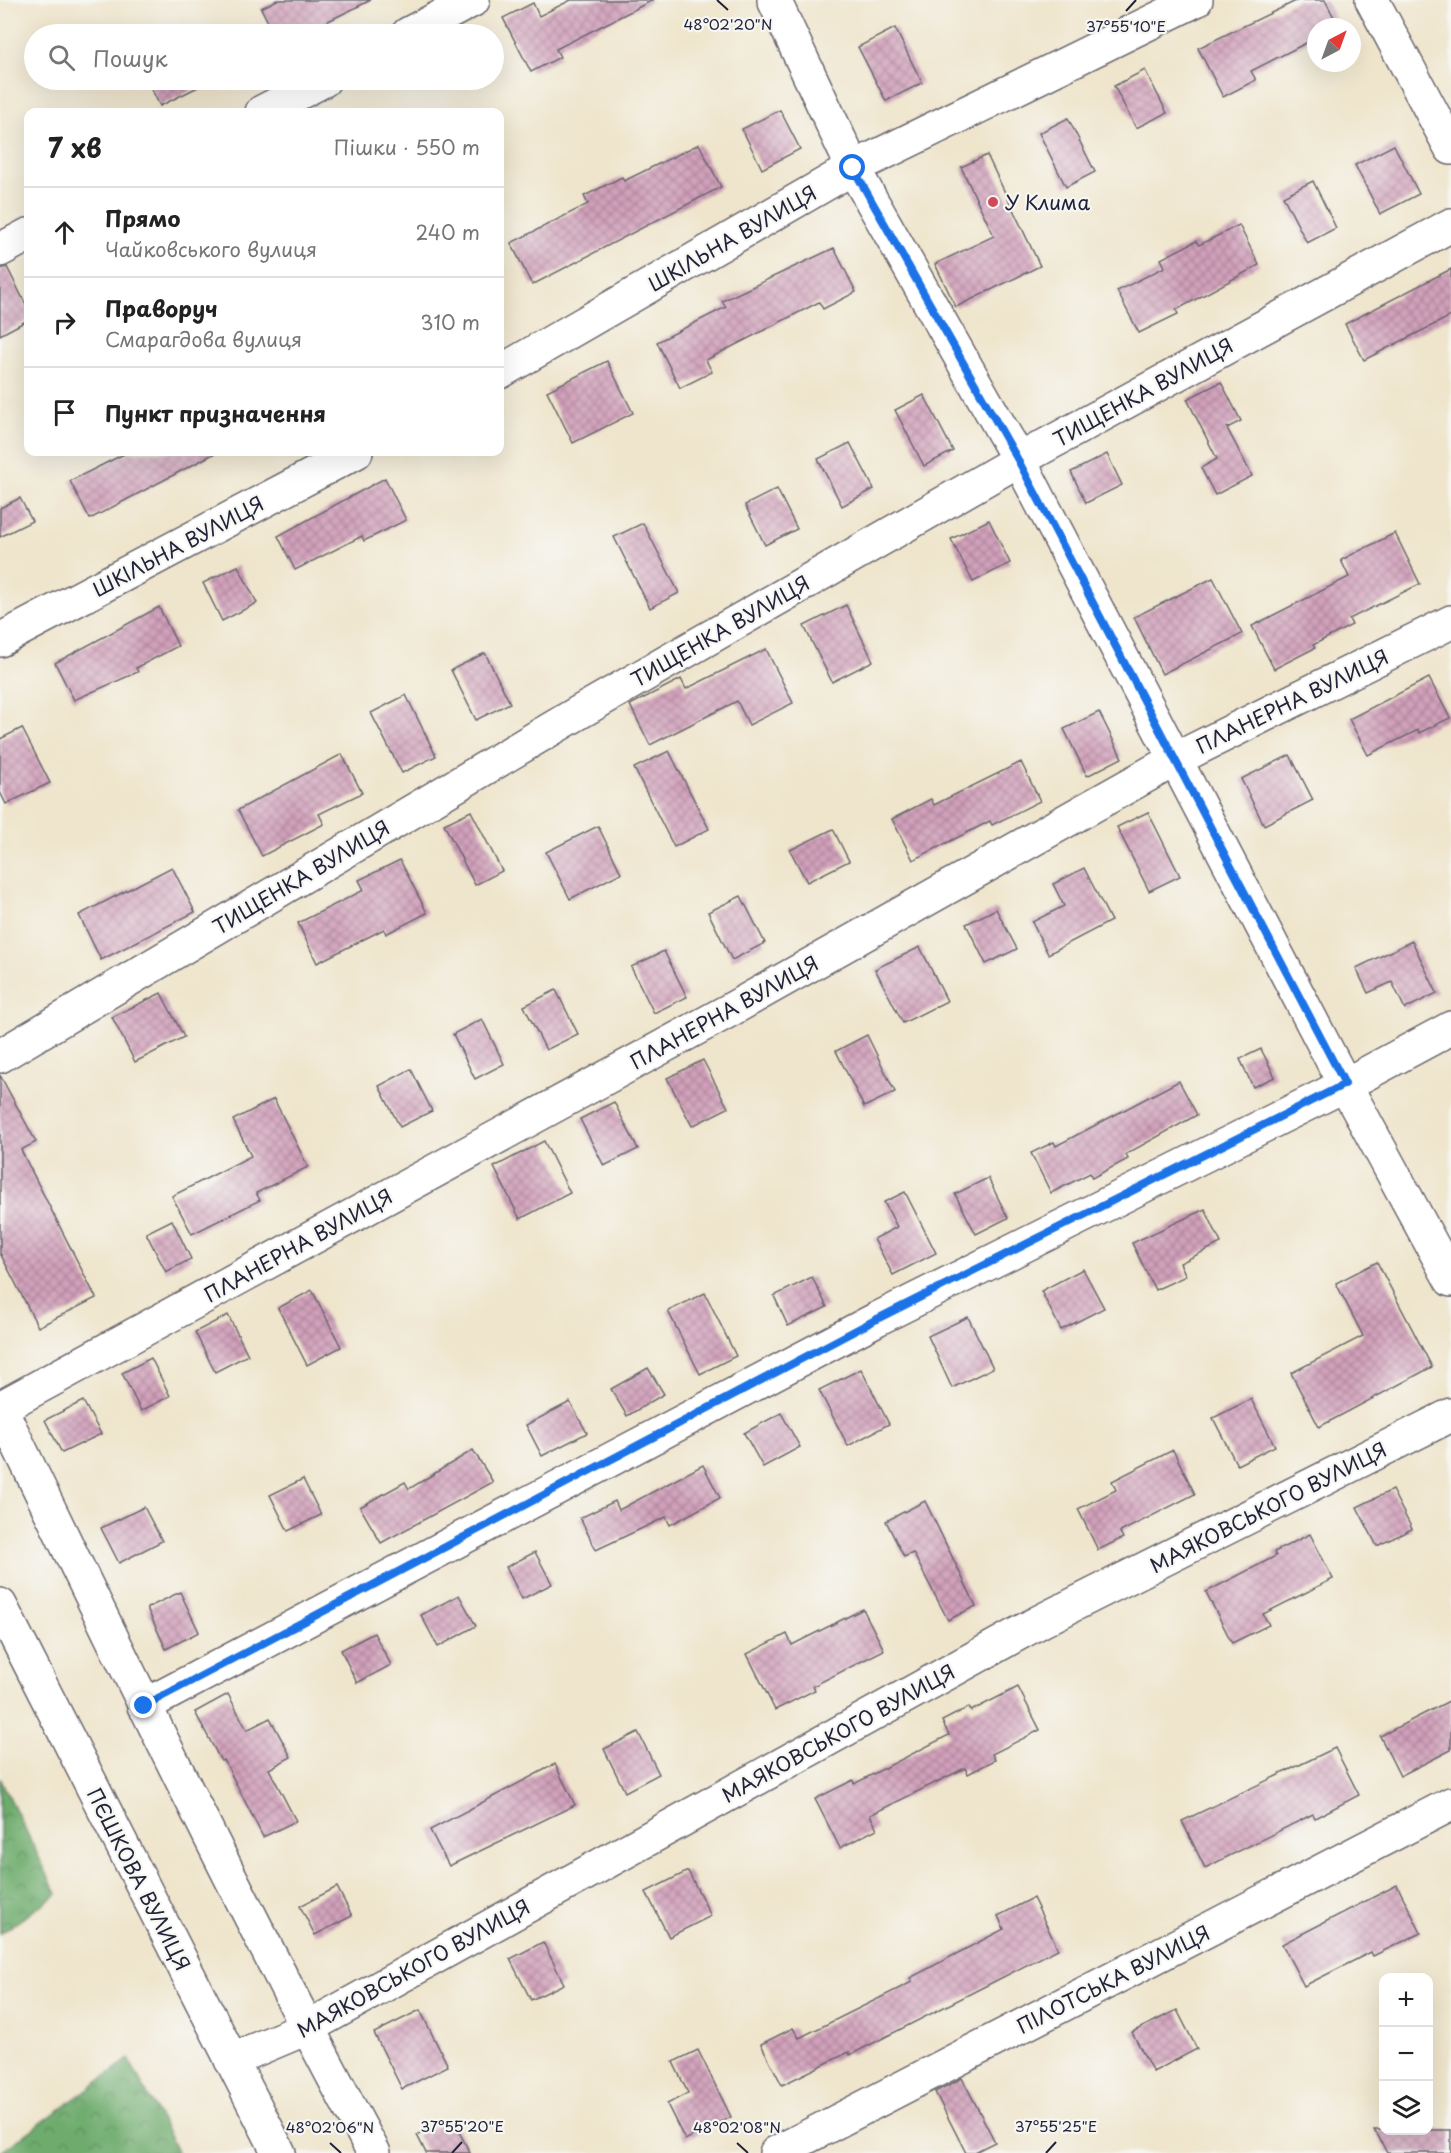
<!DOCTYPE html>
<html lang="uk">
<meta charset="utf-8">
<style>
:root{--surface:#fff;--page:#f2f2f2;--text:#222;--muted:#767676;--line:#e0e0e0}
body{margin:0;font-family:"Playpen Sans",sans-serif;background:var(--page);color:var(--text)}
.controls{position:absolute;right:18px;bottom:18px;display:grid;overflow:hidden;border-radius:12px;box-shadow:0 6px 24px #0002}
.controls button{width:54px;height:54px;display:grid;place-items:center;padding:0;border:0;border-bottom:2px solid var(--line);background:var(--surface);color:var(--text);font:30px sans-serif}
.compass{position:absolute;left:1307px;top:18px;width:54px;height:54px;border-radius:50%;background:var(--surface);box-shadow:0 6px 24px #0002;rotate:41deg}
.stop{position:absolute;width:18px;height:18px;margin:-14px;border:4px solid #1a73e8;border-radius:50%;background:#fff}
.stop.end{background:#1a73e8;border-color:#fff;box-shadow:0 2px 6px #0008}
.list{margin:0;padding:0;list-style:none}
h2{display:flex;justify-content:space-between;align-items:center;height:78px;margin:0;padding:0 24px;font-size:26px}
h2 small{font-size:20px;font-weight:400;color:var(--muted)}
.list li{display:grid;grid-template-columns:39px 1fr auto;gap:18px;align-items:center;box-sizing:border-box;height:90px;padding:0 24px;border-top:2px solid var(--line)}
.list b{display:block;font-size:22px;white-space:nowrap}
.list p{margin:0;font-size:20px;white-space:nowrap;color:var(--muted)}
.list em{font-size:20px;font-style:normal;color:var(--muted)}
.icon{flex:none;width:33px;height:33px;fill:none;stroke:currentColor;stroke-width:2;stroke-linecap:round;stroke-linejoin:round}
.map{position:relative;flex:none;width:1451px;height:2153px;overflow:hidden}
.search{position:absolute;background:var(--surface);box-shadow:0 6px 24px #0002;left:24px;top:24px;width:480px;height:66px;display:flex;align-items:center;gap:15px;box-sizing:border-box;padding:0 21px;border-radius:33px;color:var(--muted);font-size:22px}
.panel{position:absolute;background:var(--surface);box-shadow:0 6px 24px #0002;left:24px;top:108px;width:480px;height:348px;border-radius:12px}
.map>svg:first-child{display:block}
.forest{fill:url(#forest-crowns);stroke:#486754;stroke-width:1.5}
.building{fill:url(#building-cross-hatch)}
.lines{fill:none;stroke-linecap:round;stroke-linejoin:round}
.minor-casing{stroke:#6a666e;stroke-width:36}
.minor{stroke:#fff;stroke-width:33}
.route{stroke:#1a73e8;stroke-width:8}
.ticks{fill:none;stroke:#22223b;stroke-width:2}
.poi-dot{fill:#d1495b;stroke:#f6f6f2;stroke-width:2}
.labels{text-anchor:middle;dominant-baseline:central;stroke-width:4.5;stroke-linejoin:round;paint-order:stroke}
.poi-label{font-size:20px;fill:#22223b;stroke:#f6f6f2;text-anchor:start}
.street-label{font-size:20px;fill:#22223b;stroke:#f6f6f2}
.ticks-label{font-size:15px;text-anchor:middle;fill:#22223b;stroke:#f6f6f2;stroke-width:4.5;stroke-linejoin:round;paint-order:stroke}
</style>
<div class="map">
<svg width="1451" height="2153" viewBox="0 0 1451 2153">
<defs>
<pattern id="forest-crowns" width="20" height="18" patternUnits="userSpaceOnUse" patternTransform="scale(1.5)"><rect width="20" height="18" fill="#6eac6d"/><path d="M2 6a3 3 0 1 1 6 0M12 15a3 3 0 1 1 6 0" fill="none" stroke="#5a8c5b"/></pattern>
<pattern id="building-cross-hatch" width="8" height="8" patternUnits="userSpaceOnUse" patternTransform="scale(1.5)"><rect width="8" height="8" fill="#d2a1bb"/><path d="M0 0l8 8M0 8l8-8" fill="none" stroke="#aa8399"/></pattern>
</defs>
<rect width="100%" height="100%" fill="#f6f6f2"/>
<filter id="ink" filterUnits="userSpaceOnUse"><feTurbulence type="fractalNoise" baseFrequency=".0167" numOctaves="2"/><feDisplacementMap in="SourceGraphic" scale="12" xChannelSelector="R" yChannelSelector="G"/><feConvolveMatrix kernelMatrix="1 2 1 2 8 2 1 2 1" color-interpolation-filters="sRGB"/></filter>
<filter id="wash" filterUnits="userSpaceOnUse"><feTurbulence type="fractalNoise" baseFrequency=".008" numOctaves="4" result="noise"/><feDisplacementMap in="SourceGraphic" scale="24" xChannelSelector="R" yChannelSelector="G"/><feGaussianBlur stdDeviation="1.35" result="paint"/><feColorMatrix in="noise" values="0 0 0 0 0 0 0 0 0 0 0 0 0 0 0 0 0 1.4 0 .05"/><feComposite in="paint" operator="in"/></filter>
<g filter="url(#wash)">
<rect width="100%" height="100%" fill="#efe5cc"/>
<!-- forest -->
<g class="forest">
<polygon points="0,1778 57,1894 0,1934"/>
<polygon points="129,2059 178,2153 0,2153"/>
</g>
<g id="blocks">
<!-- building -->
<g class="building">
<polygon points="277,0 371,0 302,34 274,34 261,8"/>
<polygon points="571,0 653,0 556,49 560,57 531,72 503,18 533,3 539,16"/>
<polygon points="1298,0 1325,0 1339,27 1316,27 1316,38 1251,71 1256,80 1223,97 1198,48"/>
<polygon points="895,28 922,83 886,101 858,47"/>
<polygon points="1145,70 1167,113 1136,128 1114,86"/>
<polygon points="147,80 212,80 160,106"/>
<polygon points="780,110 800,149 762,169 742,129"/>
<polygon points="1068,118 1095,172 1066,187 1039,133"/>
<polygon points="699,144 721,187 532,285 511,243 588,204 584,196 622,177 624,181"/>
<polygon points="1394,145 1419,194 1380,214 1355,165"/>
<polygon points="987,155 1040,266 956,307 935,264 994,236 961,167"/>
<polygon points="1313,181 1336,228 1307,243 1283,196"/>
<polygon points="1239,225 1259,265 1176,310 1178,314 1139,333 1117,291 1165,267 1161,259 1196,241 1199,245"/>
<polygon points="834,248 856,292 823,309 819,302 706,360 712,372 680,388 657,342 726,307 722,301"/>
<polygon points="7,267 28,309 28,320 0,335 0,269"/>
<polygon points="1451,269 1451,316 1364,360 1345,324"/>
<polygon points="607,361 633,413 573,443 547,391"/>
<polygon points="1221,382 1241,421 1227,428 1252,476 1215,495 1201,468 1217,459 1187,399"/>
<polygon points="924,395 953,451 924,466 895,410"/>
<polygon points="850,443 874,489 842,506 818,459"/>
<polygon points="128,452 217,452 90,519 70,481"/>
<polygon points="1107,454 1122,485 1086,503 1071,472"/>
<polygon points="385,478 406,520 364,541 362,536 295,570 278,536"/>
<polygon points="777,489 797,529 765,545 745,505"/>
<polygon points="20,498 32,521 0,537 0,508"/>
<polygon points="989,520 1010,563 973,582 951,539"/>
<polygon points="643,523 679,593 650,608 614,537"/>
<polygon points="1395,533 1420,584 1349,619 1352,625 1313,645 1315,648 1274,669 1252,626 1349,577 1341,560"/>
<polygon points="238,566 257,603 222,621 203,583"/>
<polygon points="1213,578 1242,634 1162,674 1134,617"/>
<polygon points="846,605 873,661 832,682 804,626"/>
<polygon points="159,607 178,646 136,668 138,672 74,700 55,663"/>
<polygon points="766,649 793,703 749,725 737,701 650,745 630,705 681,679 686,689"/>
<polygon points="485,653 510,703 476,720 451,670"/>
<polygon points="1429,678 1450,718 1419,733 1418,730 1368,755 1349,719"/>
<polygon points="406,695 436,756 402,773 371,713"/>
<polygon points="1099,712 1122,758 1087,776 1064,729"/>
<polygon points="22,728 50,783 6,804 0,792 0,739"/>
<polygon points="669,751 709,829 674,847 634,768"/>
<polygon points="342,754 362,793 319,814 324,824 262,856 238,810"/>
<polygon points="1290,755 1313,800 1264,825 1241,779"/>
<polygon points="1021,762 1040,801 992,825 990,821 913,860 892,819 931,799 934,805"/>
<polygon points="471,811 502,871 475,885 444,824"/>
<polygon points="1148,812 1180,876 1149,891 1117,827"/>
<polygon points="598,826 621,873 570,899 546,852"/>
<polygon points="833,829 849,861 807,882 790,850"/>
<polygon points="400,860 427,913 386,934 384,929 317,963 298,923 364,890 359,880"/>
<polygon points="172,867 195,912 101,960 79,915"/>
<polygon points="1084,868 1111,921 1048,954 1032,922 1064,906 1053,884"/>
<polygon points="741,896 765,943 732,960 708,912"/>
<polygon points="996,909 1017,949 986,964 966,924"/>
<polygon points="1412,941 1437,993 1405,1009 1392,982 1368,993 1356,968"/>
<polygon points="920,947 947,1001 903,1023 875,969"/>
<polygon points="664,951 687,997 654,1013 631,967"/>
<polygon points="556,990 578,1034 546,1050 524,1006"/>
<polygon points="161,993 184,1037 135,1062 112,1017"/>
<polygon points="482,1019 504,1064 475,1079 453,1034"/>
<polygon points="867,1035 895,1092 864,1107 836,1051"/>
<polygon points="1261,1049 1275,1077 1253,1087 1240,1059"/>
<polygon points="703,1060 728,1108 692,1126 667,1078"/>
<polygon points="411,1069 432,1111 400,1127 379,1086"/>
<polygon points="0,1075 36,1142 21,1150 96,1298 38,1327 0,1253"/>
<polygon points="1179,1081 1197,1115 1126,1154 1128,1159 1092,1178 1090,1173 1051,1193 1031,1153 1054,1142 1056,1146"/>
<polygon points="274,1099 308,1167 256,1193 260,1200 192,1234 172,1196 251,1156 233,1120"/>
<polygon points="614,1102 638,1149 604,1166 580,1119"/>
<polygon points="544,1141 570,1193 520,1219 494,1167"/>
<polygon points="988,1178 1008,1218 976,1234 955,1194"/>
<polygon points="905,1192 936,1253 893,1275 874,1239 897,1227 884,1202"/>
<polygon points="1205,1209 1221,1243 1180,1263 1186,1276 1155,1290 1132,1243"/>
<polygon points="172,1220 191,1259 166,1272 146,1233"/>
<polygon points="1377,1262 1432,1367 1319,1427 1291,1373 1363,1336 1336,1283"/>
<polygon points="1083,1269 1104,1308 1061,1330 1041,1291"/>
<polygon points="812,1277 827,1307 788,1326 774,1296"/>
<polygon points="312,1290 341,1347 307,1365 278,1308"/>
<polygon points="705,1293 736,1356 700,1374 668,1311"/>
<polygon points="228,1315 248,1355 215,1372 195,1332"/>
<polygon points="968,1317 993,1368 952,1388 928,1336"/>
<polygon points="151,1358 170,1396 141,1411 122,1373"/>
<polygon points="648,1368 664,1394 627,1416 611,1389"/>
<polygon points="861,1369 889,1424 848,1446 819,1390"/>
<polygon points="1251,1399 1275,1446 1237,1465 1213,1418"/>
<polygon points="83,1401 101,1434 62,1453 45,1420"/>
<polygon points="570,1402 587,1433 542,1456 526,1425"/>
<polygon points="781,1413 800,1447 763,1467 744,1433"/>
<polygon points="473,1450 493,1482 381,1543 360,1507 405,1482 409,1489"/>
<polygon points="1173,1450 1195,1494 1120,1532 1123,1538 1098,1550 1078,1509 1116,1490 1112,1481"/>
<polygon points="703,1465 720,1498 670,1525 666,1517 596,1550 580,1518 615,1501 619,1510"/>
<polygon points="303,1479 321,1515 288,1531 270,1495"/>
<polygon points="1392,1490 1412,1529 1377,1546 1357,1507"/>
<polygon points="925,1501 976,1606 948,1620 913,1553 904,1557 886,1521"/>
<polygon points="144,1507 162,1541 119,1563 101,1528"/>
<polygon points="1310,1534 1333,1579 1263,1614 1269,1625 1232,1643 1206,1592 1276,1556 1274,1552"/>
<polygon points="535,1552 552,1584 522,1599 506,1567"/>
<polygon points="180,1592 199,1632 166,1649 147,1608"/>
<polygon points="459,1595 476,1626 438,1647 421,1615"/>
<polygon points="863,1609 884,1650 813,1686 815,1690 775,1710 747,1654 787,1634 792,1645"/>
<polygon points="374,1633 391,1665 357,1683 341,1650"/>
<polygon points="1018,1687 1040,1730 992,1754 995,1760 968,1774 965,1768 870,1815 877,1829 840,1848 815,1799 853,1780 854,1784 949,1735 942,1721 969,1707 971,1711"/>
<polygon points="228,1694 247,1730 270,1718 291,1757 269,1769 296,1821 263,1837 224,1760 221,1761 195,1712"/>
<polygon points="1451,1700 1451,1750 1400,1776 1380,1736"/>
<polygon points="638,1732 659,1774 625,1792 604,1749"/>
<polygon points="1335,1748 1359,1795 1315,1818 1313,1814 1205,1868 1182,1821"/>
<polygon points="555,1764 575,1805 449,1866 430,1830"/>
<polygon points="688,1871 711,1916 669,1937 646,1892"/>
<polygon points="1397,1885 1421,1933 1373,1956 1371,1952 1304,1986 1282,1944"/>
<polygon points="337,1887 352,1916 315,1935 300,1906"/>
<polygon points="1033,1898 1058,1949 850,2055 849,2052 782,2085 761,2044 793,2028 799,2038 912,1982 910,1978 1004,1929 998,1916"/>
<polygon points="543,1942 564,1984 531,2000 510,1959"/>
<polygon points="420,2010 448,2066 402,2089 374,2033"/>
<polygon points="1177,2010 1197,2049 1153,2072 1132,2032"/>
<polygon points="698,2050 731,2117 685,2140 667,2104 688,2093 673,2062"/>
<polygon points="962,2078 995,2142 973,2153 966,2153 935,2092"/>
<polygon points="452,2118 470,2153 426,2153 417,2135"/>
<polygon points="1375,2130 1451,2130 1451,2153 1387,2153"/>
</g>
</g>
</g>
<g filter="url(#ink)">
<use href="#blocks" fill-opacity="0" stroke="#6a666e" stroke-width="1.5"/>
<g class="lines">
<defs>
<g id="minor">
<polyline points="774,0 853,168 1019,460 1345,1085 1451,1280"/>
<polyline points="1372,0 1451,148"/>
<polyline points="408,34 473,0"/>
<polyline points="262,112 324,80"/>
<polyline points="0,250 28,235"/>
<polyline points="500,372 853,168 1196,0"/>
<polyline points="0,640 356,452"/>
<polyline points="0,1056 578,713 1019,460 1451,225"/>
<path d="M 0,1407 C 121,1658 242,1908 374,2153"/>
<polyline points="0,1408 730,1010 1174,760 1451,622"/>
<polyline points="0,1605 279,2153"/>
<polyline points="144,1706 877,1319 1345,1085 1451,1028"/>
<polyline points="231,2060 307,2028 1041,1621 1451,1415"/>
<polyline points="776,2153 1451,1804"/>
</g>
</defs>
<!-- minor casing -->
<use href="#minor" class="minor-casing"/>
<!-- minor -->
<use href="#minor" class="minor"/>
</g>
</g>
<g class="lines" filter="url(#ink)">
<!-- route -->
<polyline class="route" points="144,1706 877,1319 1345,1084 1018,460 853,168"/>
</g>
<!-- ticks -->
<path class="ticks" d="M 717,0 L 728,10M 1126,11 L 1136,0M 330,2143 L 341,2153M 737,2143 L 748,2153M 452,2153 L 462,2142M 1046,2153 L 1056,2142"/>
<!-- markers -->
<circle class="poi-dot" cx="993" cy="202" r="6"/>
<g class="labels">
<!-- poi labels -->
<g class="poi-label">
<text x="1005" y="202">У Клима</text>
</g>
<!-- street labels -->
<g class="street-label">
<text transform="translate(732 238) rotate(-30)">ШКІЛЬНА ВУЛИЦЯ</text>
<text transform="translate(1143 392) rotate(-29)">ТИЩЕНКА ВУЛИЦЯ</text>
<text transform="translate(178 546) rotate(-28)">ШКІЛЬНА ВУЛИЦЯ</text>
<text transform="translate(720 631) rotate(-30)">ТИЩЕНКА ВУЛИЦЯ</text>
<text transform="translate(1292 701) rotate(-26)">ПЛАНЕРНА ВУЛИЦЯ</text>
<text transform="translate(301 877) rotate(-31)">ТИЩЕНКА ВУЛИЦЯ</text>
<text transform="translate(724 1012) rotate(-29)">ПЛАНЕРНА ВУЛИЦЯ</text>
<text transform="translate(298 1245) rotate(-29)">ПЛАНЕРНА ВУЛИЦЯ</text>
<text transform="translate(1268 1507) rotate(-27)">МАЯКОВСЬКОГО ВУЛИЦЯ</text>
<text transform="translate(838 1733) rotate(-29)">МАЯКОВСЬКОГО ВУЛИЦЯ</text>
<text transform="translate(139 1879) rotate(63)">ПЄШКОВА ВУЛИЦЯ</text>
<text transform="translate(413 1968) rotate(-29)">МАЯКОВСЬКОГО ВУЛИЦЯ</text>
<text transform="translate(1113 1979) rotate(-27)">ПІЛОТСЬКА ВУЛИЦЯ</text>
</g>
</g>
<g class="ticks-label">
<text x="728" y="30">48°02'20"N</text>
<text x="1126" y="32">37°55'10"E</text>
<text x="462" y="2132">37°55'20"E</text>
<text x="1056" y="2132">37°55'25"E</text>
<text x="330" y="2133">48°02'06"N</text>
<text x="737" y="2133">48°02'08"N</text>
</g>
</svg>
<div class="controls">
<button>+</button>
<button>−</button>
<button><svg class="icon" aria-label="layers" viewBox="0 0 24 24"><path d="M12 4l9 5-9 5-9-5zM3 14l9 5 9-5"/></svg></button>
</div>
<svg class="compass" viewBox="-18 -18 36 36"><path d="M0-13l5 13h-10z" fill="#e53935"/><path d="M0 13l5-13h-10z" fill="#767676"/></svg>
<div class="stop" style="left:853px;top:168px"></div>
<div class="stop end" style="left:144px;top:1706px"></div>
<div class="search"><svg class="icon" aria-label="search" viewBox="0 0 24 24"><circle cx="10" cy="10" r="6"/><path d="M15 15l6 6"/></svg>Пошук</div>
<section class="panel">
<h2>7 хв<small>Пішки · 550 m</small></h2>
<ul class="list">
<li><svg class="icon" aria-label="ahead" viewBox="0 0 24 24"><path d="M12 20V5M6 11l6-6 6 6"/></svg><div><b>Прямо</b><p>Чайковського вулиця</p></div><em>240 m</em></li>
<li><svg class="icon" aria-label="right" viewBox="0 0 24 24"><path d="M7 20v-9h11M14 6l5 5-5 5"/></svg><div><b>Праворуч</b><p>Смарагдова вулиця</p></div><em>310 m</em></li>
<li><svg class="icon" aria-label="arrive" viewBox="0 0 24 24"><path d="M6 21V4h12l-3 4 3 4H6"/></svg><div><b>Пункт призначення</b></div></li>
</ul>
</section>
</div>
